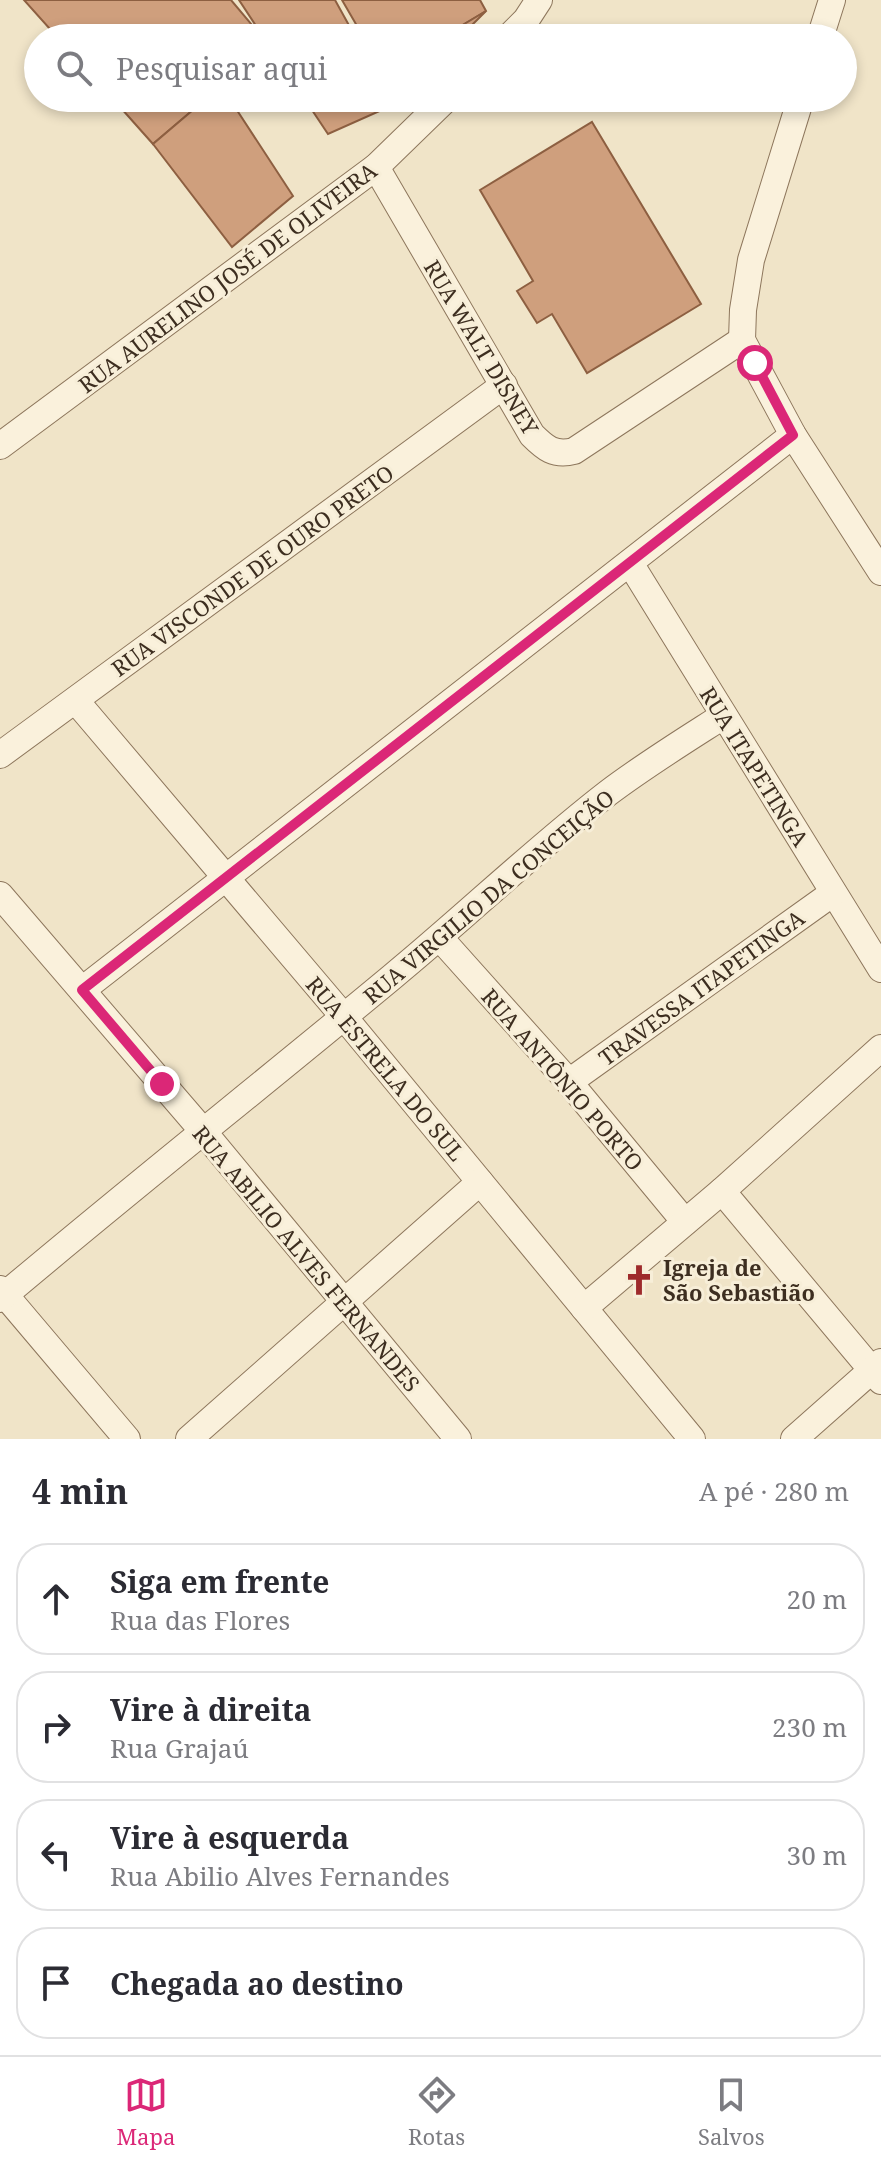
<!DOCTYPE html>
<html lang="pt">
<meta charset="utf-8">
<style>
:root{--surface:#fff;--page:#f7f7f7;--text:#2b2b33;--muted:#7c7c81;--line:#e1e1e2;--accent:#db2777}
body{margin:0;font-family:"Noto Serif",serif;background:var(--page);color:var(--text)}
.stop{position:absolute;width:24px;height:24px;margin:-18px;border:6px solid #db2777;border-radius:50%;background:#fff}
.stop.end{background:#db2777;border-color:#fff;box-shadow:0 2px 8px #0008}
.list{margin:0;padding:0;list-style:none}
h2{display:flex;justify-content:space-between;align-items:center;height:104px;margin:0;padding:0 32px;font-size:34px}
h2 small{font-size:26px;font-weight:400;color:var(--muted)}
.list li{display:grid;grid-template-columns:52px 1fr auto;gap:24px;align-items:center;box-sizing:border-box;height:112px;margin:0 16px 16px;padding:0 16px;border:2px solid var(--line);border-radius:32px}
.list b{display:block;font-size:30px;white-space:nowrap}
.list p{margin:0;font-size:26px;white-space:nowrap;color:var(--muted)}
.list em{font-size:26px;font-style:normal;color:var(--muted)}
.icon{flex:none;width:44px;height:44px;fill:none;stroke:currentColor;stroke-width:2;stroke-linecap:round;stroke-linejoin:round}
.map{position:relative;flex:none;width:881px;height:1439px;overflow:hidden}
.search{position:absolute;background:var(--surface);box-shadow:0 4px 12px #0003;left:24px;right:24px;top:24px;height:88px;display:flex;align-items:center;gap:20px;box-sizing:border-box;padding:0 28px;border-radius:44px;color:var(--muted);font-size:30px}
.sheet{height:616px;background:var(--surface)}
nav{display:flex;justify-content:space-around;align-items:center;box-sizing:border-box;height:112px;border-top:2px solid var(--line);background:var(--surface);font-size:22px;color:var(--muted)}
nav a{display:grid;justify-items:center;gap:4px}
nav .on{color:var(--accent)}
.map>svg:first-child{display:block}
.building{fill:#cf9f7d;stroke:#8d5f41;stroke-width:2}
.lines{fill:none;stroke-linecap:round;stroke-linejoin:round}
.minor-casing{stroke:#8d765c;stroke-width:28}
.minor{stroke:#faf1dc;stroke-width:26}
.route{stroke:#db2777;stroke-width:10}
.labels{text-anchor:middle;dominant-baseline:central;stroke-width:6;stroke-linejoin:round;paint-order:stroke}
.street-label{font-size:22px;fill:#3d2e20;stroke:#f7eed8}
.poi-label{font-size:22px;font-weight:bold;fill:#3d2e20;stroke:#f7eed8;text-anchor:start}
</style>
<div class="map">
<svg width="881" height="1439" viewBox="0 0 881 1439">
<rect width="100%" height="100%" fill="#f0e4c8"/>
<!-- building -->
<g class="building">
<polygon points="24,0 231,0 263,38 58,38"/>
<polygon points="239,0 335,0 356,38 264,38"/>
<polygon points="342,0 480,0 486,11 441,38 364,38"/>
<polygon points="486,11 459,38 441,38"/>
<polygon points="112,98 207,98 153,144"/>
<polygon points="207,98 229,98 293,196 232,247 153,144"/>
<polygon points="304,98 389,98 393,105 328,134"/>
<polygon points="592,122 701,304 587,373 552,314 537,323 517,291 533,281 480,190"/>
</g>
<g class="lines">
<defs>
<g id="minor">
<polyline points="508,38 526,20 539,0"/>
<polyline points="820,38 832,0"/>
<polyline points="801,98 751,260 743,310 742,340 793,435 881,572"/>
<path d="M 376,167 L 532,435 C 545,448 554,456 574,451 L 742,340"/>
<polyline points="0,446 376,167 447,98"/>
<polyline points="630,563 881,969"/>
<polyline points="76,701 344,1017 692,1439"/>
<polyline points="0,755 504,385"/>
<polyline points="0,895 202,1130 458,1439"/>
<polyline points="440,938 569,1082 685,1222"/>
<polyline points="82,990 793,435"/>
<polyline points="569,1082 833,893"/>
<polyline points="722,1191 881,1381"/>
<polyline points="0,1289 127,1439"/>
<path d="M 0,1299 C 129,1190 262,1085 392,977 C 465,917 533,851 608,793 C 645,765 684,741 723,716"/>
<polyline points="584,1308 722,1191 881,1048"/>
<polyline points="189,1439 480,1182"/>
<polyline points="794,1439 881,1362"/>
</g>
</defs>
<!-- minor casing -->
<use href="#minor" class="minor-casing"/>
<!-- minor -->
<use href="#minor" class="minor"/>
</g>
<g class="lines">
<!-- route -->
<polyline class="route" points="162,1084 82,990 793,435 755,363"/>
</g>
<!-- icons -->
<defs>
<symbol id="church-bare" viewBox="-9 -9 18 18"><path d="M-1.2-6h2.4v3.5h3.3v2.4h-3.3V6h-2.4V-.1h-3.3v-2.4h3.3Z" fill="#9e2a2b" stroke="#f7eed8" stroke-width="2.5" paint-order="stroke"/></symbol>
</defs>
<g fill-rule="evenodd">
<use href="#church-bare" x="617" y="1258" width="44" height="44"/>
</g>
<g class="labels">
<!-- street labels -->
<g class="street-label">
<text transform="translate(227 277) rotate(-37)">RUA AURELINO JOSÉ DE OLIVEIRA</text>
<text transform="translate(482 347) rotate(59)">RUA WALT DISNEY</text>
<text transform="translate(252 570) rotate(-36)">RUA VISCONDE DE OURO PRETO</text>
<text transform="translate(755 766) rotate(58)">RUA ITAPETINGA</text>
<text transform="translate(488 896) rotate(-40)">RUA VIRGILIO DA CONCEIÇÃO</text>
<text transform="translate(701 987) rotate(-36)">TRAVESSA ITAPETINGA</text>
<text transform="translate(386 1068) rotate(50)">RUA ESTRELA DO SUL</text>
<text transform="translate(563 1079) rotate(49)">RUA ANTÔNIO PORTO</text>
<text transform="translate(307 1258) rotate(50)">RUA ABILIO ALVES FERNANDES</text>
</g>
<!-- poi labels -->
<g class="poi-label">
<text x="663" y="1267">Igreja de<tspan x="663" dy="25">São Sebastião</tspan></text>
</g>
</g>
</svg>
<div class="stop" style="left:755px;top:363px"></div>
<div class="stop end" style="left:162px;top:1084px"></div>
<div class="search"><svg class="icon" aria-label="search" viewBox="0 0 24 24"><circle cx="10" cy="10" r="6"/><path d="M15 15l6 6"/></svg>Pesquisar aqui</div>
</div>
<section class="sheet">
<h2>4 min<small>A pé · 280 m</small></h2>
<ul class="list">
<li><svg class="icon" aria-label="ahead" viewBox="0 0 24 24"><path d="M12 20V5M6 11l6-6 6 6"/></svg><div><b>Siga em frente</b><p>Rua das Flores</p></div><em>20 m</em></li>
<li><svg class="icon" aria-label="right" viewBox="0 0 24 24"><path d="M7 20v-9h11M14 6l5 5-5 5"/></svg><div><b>Vire à direita</b><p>Rua Grajaú</p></div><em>230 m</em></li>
<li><svg class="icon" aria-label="left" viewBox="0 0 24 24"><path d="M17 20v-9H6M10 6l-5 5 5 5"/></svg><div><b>Vire à esquerda</b><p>Rua Abilio Alves Fernandes</p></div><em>30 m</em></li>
<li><svg class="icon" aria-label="arrive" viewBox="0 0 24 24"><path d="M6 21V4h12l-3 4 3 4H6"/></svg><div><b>Chegada ao destino</b></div></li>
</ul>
</section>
<nav>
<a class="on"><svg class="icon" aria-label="map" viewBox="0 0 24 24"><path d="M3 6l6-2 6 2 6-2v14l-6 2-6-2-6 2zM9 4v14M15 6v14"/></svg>Mapa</a>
<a><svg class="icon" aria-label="directions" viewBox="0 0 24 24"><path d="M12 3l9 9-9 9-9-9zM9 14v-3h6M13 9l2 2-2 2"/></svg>Rotas</a>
<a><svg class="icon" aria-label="saved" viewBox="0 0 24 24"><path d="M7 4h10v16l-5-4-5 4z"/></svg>Salvos</a>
</nav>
